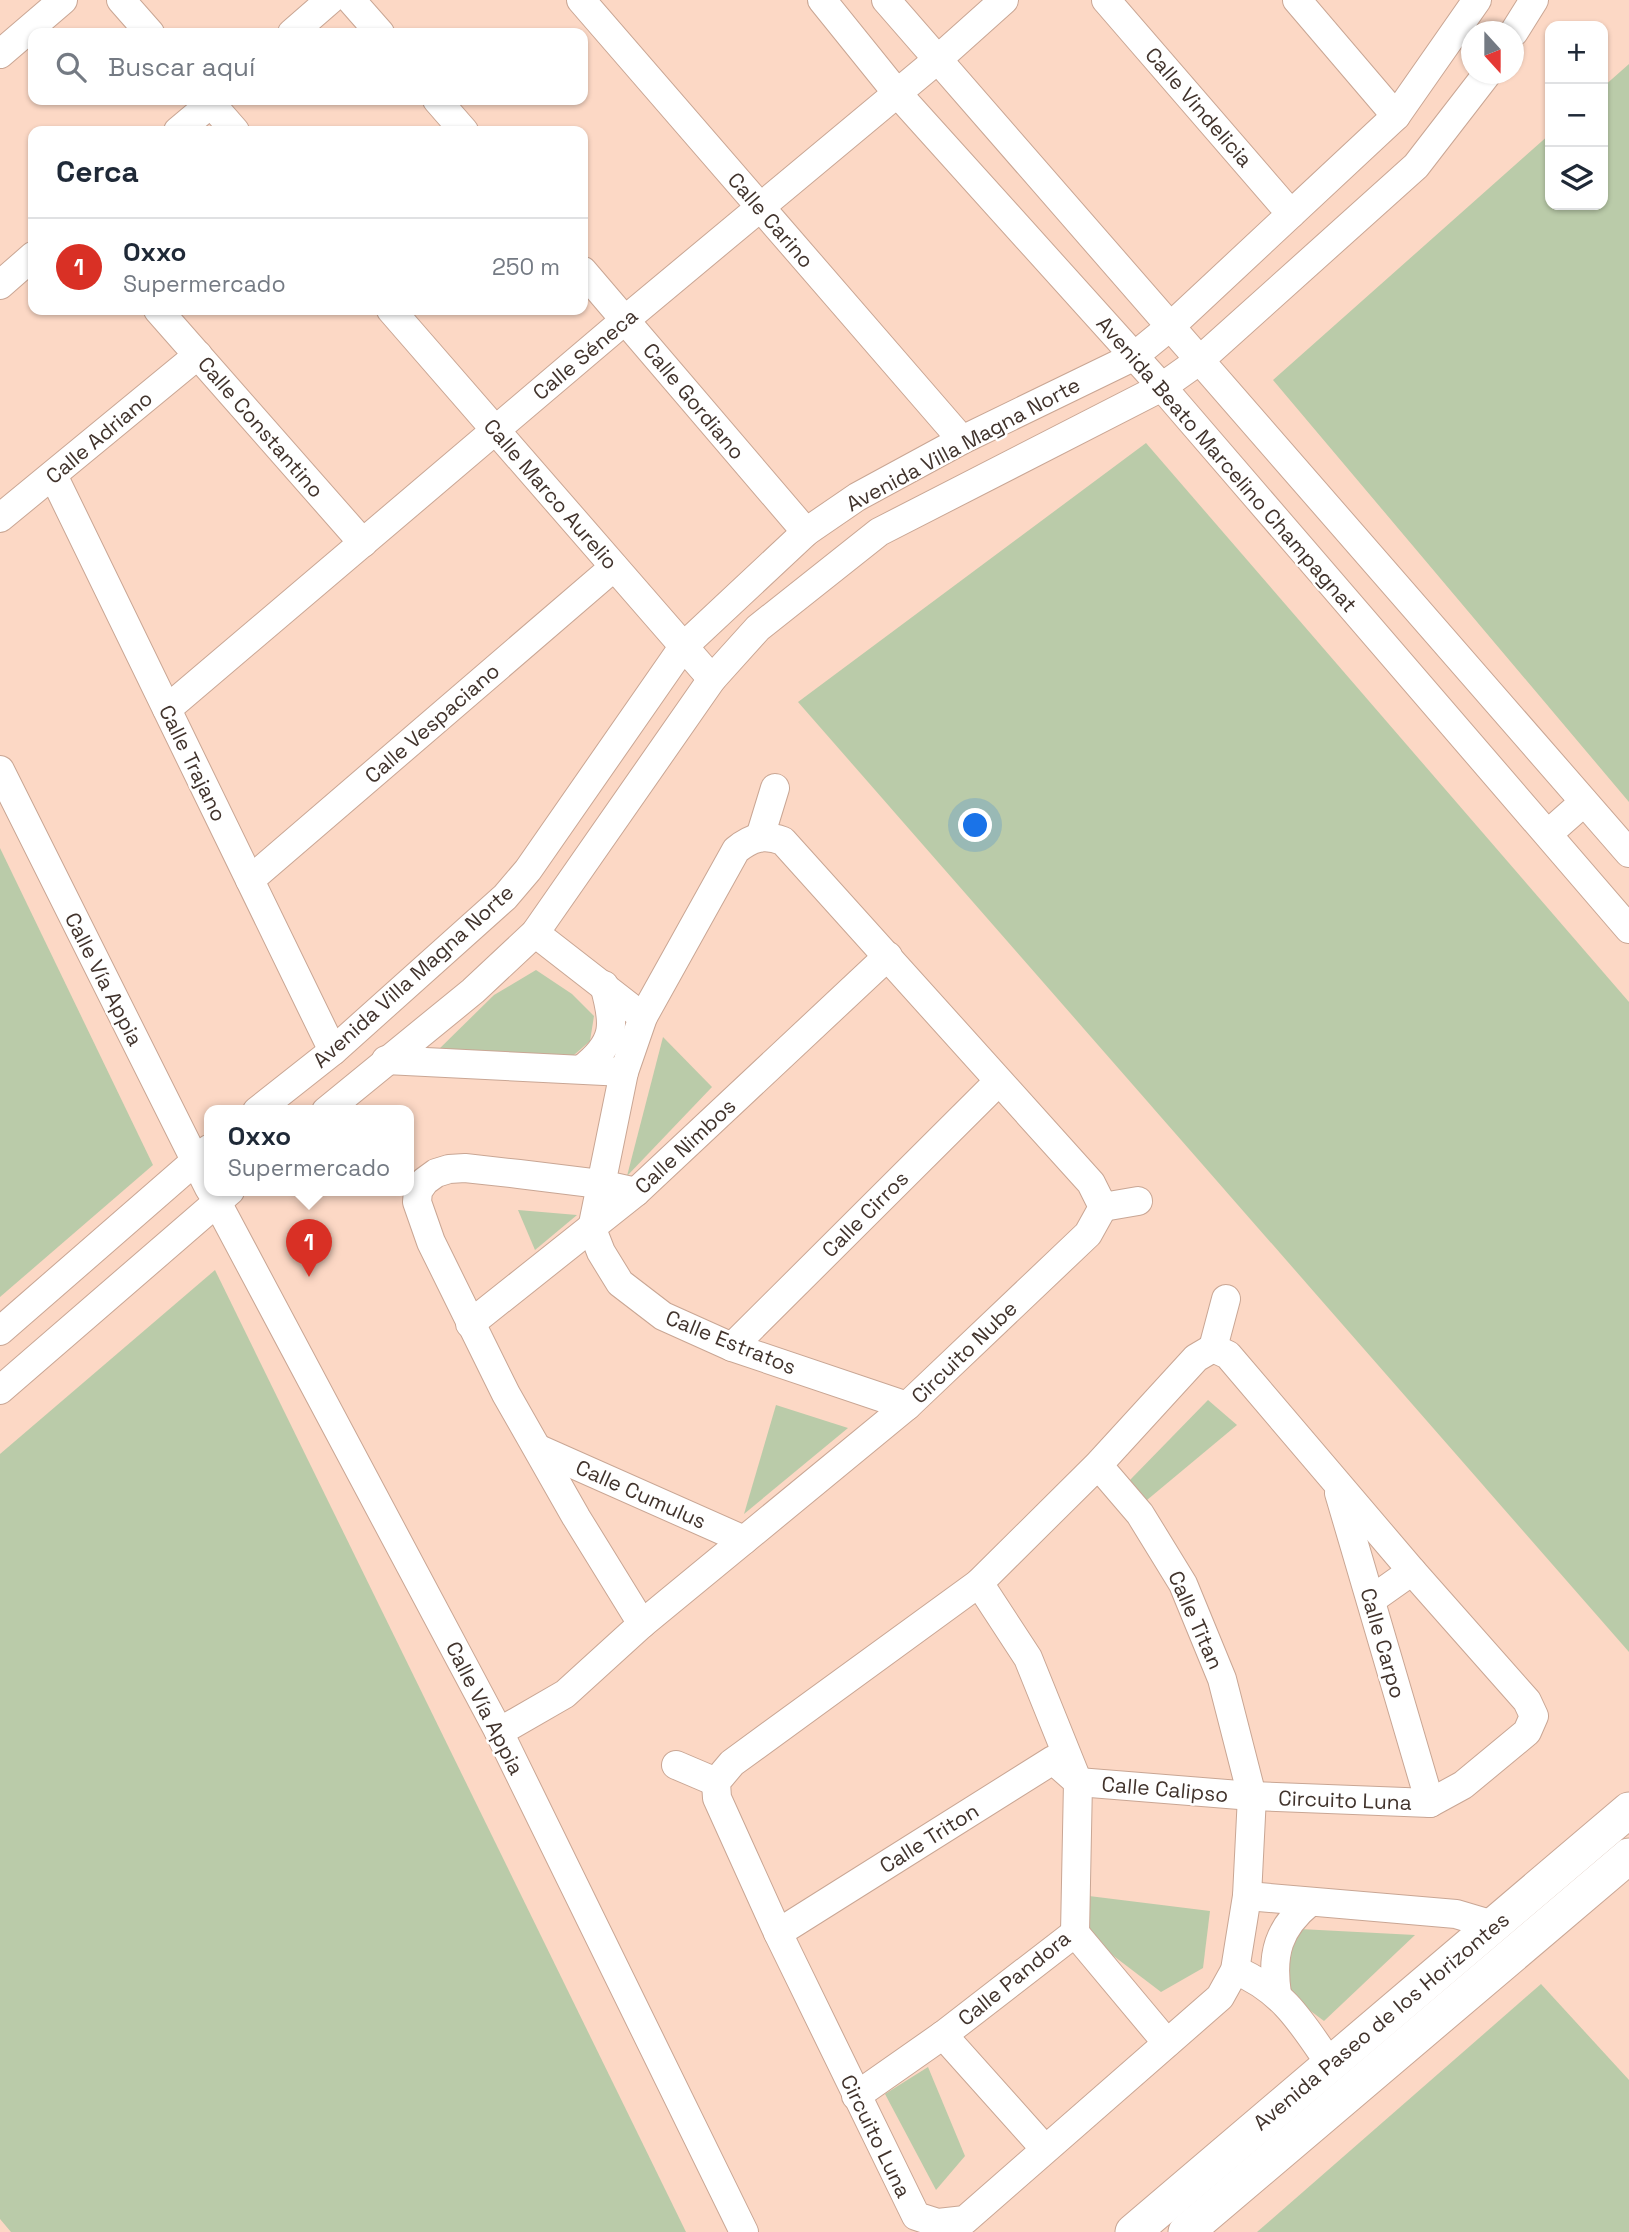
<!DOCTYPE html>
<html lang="es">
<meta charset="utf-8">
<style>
:root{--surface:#fff;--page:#f6f6f7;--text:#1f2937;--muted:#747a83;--line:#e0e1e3;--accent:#d93025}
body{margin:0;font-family:"Space Grotesk",sans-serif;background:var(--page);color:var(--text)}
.controls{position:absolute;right:21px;top:21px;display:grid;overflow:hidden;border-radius:14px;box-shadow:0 2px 5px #0004}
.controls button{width:63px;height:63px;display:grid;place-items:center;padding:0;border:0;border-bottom:2px solid var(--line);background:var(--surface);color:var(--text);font:35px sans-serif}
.compass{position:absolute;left:1461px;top:21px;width:63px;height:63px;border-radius:50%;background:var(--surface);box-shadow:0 2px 5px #0004;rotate:159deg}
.you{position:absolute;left:976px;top:826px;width:24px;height:24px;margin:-18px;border:5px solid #fff;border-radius:50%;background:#1a73e8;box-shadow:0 0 0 10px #1a73e833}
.badge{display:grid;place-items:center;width:46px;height:46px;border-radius:50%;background:var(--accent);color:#fff;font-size:23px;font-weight:700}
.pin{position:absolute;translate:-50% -58px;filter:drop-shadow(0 2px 4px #0008)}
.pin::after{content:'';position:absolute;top:37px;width:24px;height:21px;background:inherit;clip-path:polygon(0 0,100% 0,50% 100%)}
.popup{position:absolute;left:204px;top:1105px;width:210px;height:91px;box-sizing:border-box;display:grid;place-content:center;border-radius:14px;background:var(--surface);filter:drop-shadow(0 2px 5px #0005);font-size:23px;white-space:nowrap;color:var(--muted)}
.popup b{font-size:26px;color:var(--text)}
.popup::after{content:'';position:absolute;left:50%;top:100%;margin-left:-14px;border:14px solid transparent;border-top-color:var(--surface)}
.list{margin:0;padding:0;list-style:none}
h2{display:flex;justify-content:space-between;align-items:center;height:91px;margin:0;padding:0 28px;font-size:30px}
h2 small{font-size:23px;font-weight:400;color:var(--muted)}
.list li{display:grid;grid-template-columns:46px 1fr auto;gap:21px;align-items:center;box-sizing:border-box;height:98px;padding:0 28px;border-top:2px solid var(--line)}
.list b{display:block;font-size:26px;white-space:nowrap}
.list p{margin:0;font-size:23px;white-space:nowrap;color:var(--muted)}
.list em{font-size:23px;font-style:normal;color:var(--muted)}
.icon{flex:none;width:38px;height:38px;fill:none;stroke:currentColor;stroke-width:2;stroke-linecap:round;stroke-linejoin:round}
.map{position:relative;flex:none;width:1629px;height:2232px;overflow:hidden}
.search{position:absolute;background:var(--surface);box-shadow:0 2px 5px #0004;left:28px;top:28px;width:560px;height:77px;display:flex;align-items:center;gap:18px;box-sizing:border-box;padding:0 24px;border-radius:14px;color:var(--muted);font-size:26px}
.panel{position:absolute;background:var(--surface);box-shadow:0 2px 5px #0004;left:28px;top:126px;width:560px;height:189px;border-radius:14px}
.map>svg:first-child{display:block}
.green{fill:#bacba9}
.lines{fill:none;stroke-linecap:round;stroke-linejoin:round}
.minor-casing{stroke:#c9a694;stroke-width:30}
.major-casing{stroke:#c9a694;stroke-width:37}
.minor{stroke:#fff;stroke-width:28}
.major{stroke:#fff;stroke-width:35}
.labels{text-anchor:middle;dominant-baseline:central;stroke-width:5;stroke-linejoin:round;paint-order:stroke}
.street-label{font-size:21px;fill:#41332c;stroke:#fff}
</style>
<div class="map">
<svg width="1629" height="2232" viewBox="0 0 1629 2232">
<rect width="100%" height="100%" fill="#fcd8c5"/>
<!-- green -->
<g class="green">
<polygon points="1629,64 1629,802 1273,380 1550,134 1550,205 1603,205 1603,87"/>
<polygon points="1146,443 1629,1002 1629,1652 798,702"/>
<polygon points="0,848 153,1165 0,1297"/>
<polygon points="536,970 572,994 594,1016 590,1041 574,1055 434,1054 494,995"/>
<polygon points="663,1037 712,1087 627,1176"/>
<polygon points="518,1210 577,1215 535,1250"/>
<polygon points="215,1270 686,2232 11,2232 0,2219 0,1454"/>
<polygon points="1208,1400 1237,1425 1141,1505 1130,1480"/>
<polygon points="776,1405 848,1428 744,1514"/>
<polygon points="1089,1896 1210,1911 1203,1968 1161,1992 1090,1938"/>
<polygon points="1300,1929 1415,1935 1324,2021 1288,1994 1281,1960"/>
<polygon points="1541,1984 1629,2080 1629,2232 1257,2232"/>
<polygon points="928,2067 965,2156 936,2190 885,2094"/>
</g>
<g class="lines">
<defs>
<g id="minor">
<polyline points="121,0 150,33"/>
<polyline points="351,0 380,33"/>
<polyline points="581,0 962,440"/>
<polyline points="822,0 897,93 1162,387 1629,929"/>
<polyline points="886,0 1629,853"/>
<polyline points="1106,0 1291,214"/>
<polyline points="1297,0 1396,116"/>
<polyline points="1514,32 1534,0"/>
<polyline points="292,33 330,0"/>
<polyline points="0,54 63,0"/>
<polyline points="208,100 235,131"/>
<polyline points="437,100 464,131"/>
<polyline points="178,131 215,100"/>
<polyline points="583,271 806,532"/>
<polyline points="0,285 33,256"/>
<polyline points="158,310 363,543"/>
<polyline points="391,310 712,679"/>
<polyline points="53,475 333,1051"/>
<polyline points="0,518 198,355"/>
<polyline points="167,709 625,320 937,60 1004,0"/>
<polyline points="0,770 209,1188"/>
<polyline points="1549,833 1584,802"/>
<polyline points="760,837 775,788"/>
<polyline points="250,880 614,567"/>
<polyline points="535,933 643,1017"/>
<polyline points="386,1060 624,1072"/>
<path d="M 582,1069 C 617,1042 615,1024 604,985"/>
<polyline points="257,1111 333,1051 505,897 528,870 683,647 806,532 857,497 962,440 1133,357 1171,326 1396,116 1477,0"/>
<polyline points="326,1111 473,991 535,933 712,679 758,628 879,532 1162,387 1200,360 1416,166 1487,74"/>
<polyline points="211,1191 499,1732 744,2232"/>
<polyline points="636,1192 600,1184 519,1174 465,1168 449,1169 436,1173 425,1181 418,1191 417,1202 431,1242 506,1394 576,1517 642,1624"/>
<polyline points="1103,1207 1138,1201"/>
<polyline points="470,1324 636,1192 888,956"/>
<polyline points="0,1331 209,1149"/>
<polyline points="732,1347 998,1082"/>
<polyline points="1213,1348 1226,1299"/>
<polyline points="0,1390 230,1191"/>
<path d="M 907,1406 L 732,1347 L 663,1316 L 620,1283 L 601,1252 L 592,1229 L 624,1072 L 643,1017 L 736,850 C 752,837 764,834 783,841 L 1091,1183 L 1103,1207"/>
<polyline points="539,1449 744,1540"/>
<polyline points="1098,1465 1140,1514 1183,1584 1222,1679 1252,1796 1247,1896 1235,1970 1220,1997 965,2220 938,2223 916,2216 778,1933 717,1798 716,1782 732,1763 979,1583 1098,1465 1196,1358 1213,1348"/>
<polyline points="1339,1493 1430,1803"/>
<polyline points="979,1583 1028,1658 1078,1782 1075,1933"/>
<polyline points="1371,1600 1412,1571"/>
<polyline points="499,1732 565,1694 642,1624 907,1406 1088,1234 1103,1207"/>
<polyline points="676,1765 716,1782"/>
<polyline points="1247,1896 1456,1914 1493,1925"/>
<polyline points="778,1933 1053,1760 1078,1782 1252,1796 1430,1803 1463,1785 1527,1732 1534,1716 1527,1701 1412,1571 1228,1355 1213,1348"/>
<polyline points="1075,1933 1167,2043"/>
<path d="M 1235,1970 C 1283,1990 1302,2023 1330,2064"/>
<path d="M 1277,1994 C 1271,1954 1278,1928 1310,1902"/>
<polyline points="943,2035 1045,2149"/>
<polyline points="856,2096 943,2035 1075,1933"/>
</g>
<g id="major">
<polyline points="1133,2232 1629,1810"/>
<polyline points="1186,2232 1629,1856"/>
</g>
</defs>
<!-- minor casing -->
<use href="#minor" class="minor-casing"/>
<!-- major casing -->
<use href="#major" class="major-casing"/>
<!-- minor -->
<use href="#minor" class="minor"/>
<!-- major -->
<use href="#major" class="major"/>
</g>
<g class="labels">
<!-- street labels -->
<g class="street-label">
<text transform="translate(1199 107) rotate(49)">Calle Vindelicia</text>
<text transform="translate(771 220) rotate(49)">Calle Carino</text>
<text transform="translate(585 354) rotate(-40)">Calle Séneca</text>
<text transform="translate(694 401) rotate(50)">Calle Gordiano</text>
<text transform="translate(261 427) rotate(49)">Calle Constantino</text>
<text transform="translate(99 437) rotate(-40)">Calle Adriano</text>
<text transform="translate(963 444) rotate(-28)">Avenida Villa Magna Norte</text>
<text transform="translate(1227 464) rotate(49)">Avenida Beato Marcelino Champagnat</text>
<text transform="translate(551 494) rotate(49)">Calle Marco Aurelio</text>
<text transform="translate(432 723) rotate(-41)">Calle Vespaciano</text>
<text transform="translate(193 763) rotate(64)">Calle Trajano</text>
<text transform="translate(413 976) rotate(-42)">Avenida Villa Magna Norte</text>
<text transform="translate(104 979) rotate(63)">Calle Vía Appia</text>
<text transform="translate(685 1146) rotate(-43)">Calle Nimbos</text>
<text transform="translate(865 1214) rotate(-45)">Calle Cirros</text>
<text transform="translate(731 1342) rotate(22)">Calle Estratos</text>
<text transform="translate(964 1352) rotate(-44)">Circuito Nube</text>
<text transform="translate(641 1494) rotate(24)">Calle Cumulus</text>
<text transform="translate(1196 1620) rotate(66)">Calle Titan</text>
<text transform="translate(1383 1643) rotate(74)">Calle Carpo</text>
<text transform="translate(485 1708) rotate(63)">Calle Vía Appia</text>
<text transform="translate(1165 1789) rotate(5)">Calle Calipso</text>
<text transform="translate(1345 1800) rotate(2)">Circuito Luna</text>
<text transform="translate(929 1838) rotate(-32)">Calle Triton</text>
<text transform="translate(1014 1978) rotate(-39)">Calle Pandora</text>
<text transform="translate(1381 2021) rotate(-40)">Avenida Paseo de los Horizontes</text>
<text transform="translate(876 2136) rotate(64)">Circuito Luna</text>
</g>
</g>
</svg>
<div class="controls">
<button>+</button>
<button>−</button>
<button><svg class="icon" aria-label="layers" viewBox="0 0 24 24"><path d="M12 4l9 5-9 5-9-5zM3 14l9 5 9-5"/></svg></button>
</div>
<svg class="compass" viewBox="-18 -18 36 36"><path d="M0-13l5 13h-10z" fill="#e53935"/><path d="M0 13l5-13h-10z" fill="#747a83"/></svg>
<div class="you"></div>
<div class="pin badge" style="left:309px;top:1277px">1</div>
<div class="popup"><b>Oxxo</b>Supermercado</div>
<div class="search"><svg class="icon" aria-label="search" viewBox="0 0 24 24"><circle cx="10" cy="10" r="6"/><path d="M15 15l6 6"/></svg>Buscar aquí</div>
<section class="panel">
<h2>Cerca<small></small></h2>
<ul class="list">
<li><span class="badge">1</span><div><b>Oxxo</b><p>Supermercado</p></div><em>250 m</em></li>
</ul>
</section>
</div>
